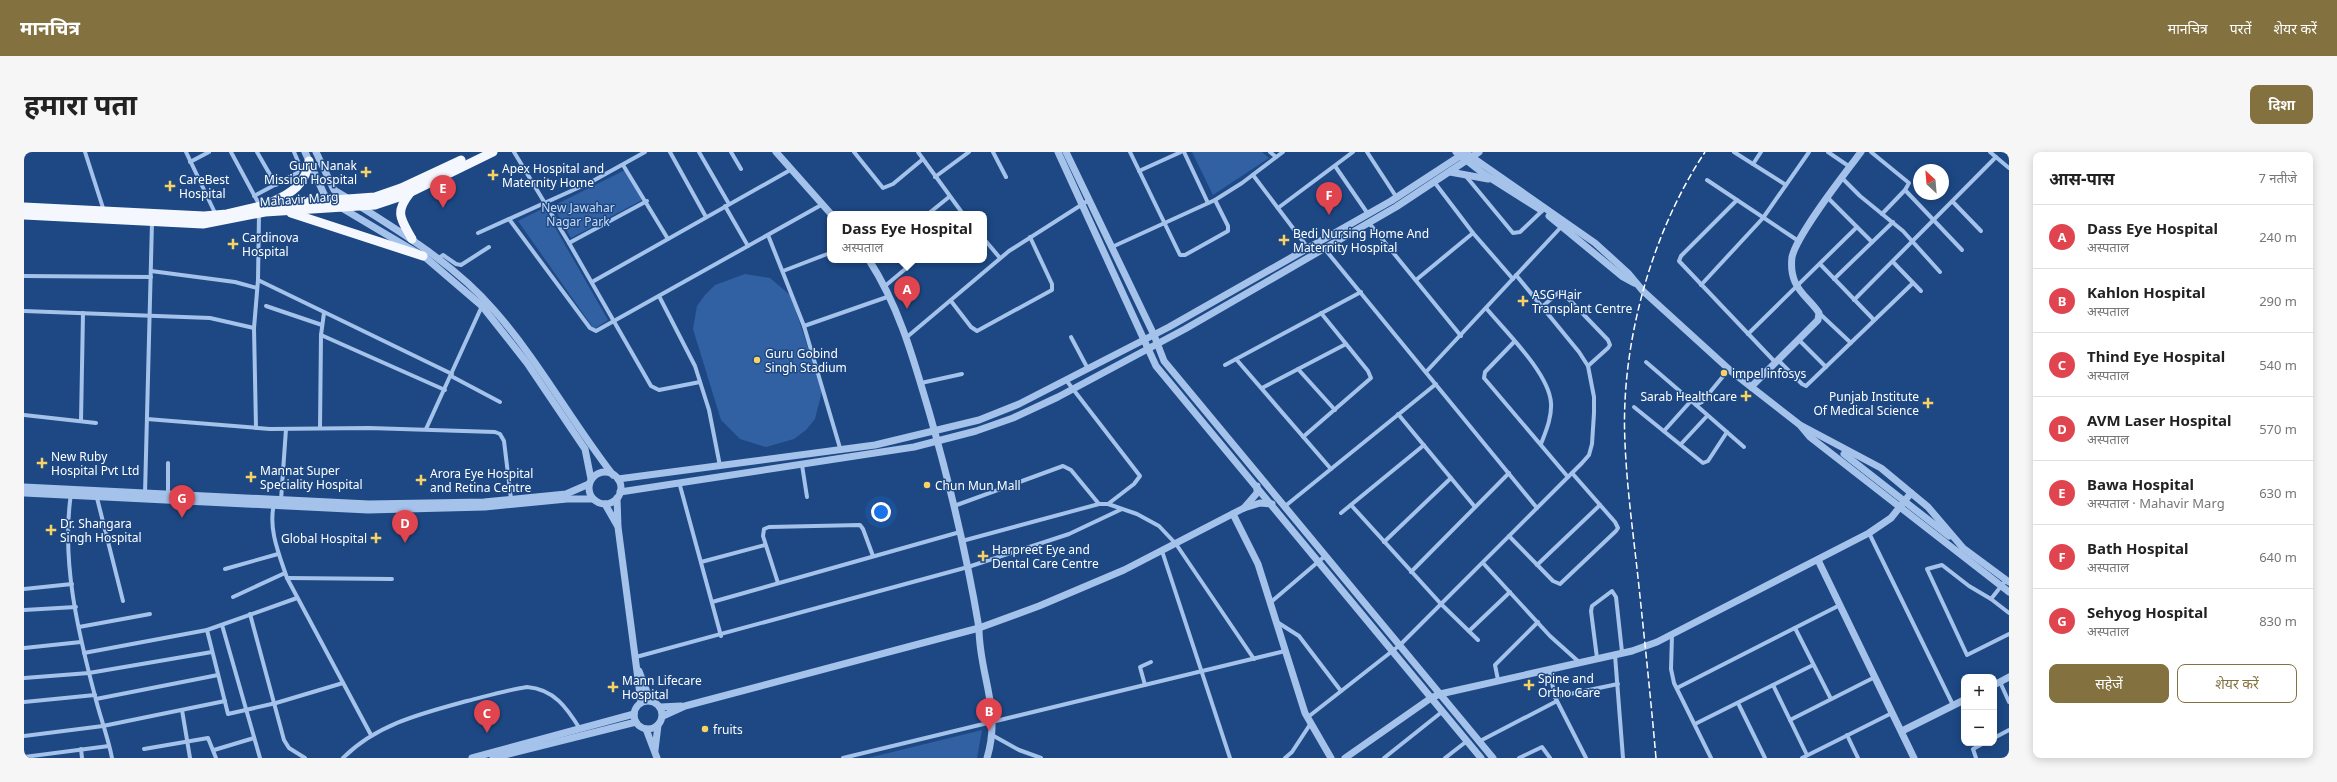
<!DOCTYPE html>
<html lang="hi">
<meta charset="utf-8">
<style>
:root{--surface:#fff;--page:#f6f6f6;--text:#222;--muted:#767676;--line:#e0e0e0;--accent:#83713f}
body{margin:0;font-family:"Noto Sans","Noto Sans Devanagari",sans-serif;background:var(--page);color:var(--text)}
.controls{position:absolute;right:12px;bottom:12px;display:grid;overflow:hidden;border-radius:8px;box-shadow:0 2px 10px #0003}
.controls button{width:36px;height:36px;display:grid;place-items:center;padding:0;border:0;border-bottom:1px solid var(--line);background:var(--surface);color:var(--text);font:20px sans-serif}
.compass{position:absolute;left:1889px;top:12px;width:36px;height:36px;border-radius:50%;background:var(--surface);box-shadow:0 2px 10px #0003;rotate:334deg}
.you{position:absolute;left:857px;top:360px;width:14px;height:14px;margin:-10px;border:3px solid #fff;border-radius:50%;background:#1a73e8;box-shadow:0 0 0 6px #1a73e833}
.badge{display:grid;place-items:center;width:26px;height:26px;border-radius:50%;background:var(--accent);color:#fff;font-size:13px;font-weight:700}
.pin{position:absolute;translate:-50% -33px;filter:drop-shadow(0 1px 2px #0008)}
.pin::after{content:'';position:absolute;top:21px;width:14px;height:12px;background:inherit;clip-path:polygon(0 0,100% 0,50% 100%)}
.popup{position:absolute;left:803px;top:59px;width:160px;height:52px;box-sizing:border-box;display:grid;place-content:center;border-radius:8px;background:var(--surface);filter:drop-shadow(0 1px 3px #0005);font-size:13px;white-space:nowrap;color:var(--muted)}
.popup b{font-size:15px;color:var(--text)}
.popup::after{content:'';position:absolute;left:50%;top:100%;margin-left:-8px;border:8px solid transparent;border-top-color:var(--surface)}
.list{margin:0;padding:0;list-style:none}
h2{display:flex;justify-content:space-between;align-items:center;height:52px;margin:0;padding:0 16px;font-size:17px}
h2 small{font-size:13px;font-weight:400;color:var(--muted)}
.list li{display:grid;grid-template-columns:26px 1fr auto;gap:12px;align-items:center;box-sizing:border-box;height:64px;padding:0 16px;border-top:1px solid var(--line)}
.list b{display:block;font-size:15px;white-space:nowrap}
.list p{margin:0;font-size:13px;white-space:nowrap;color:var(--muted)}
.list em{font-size:13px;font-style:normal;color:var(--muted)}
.actions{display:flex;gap:8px;padding:12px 16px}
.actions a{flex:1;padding:9px 0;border:1px solid var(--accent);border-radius:8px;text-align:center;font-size:14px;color:var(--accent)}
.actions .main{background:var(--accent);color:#fff}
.map{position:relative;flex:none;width:1985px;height:606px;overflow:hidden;border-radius:8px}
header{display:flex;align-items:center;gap:24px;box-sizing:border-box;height:56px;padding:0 20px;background:var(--accent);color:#fff}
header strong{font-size:19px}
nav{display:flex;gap:22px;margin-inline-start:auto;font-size:14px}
.intro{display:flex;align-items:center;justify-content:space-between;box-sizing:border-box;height:96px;padding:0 24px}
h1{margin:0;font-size:28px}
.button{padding:10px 18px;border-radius:8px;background:var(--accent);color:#fff;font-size:14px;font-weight:700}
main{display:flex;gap:24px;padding:0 24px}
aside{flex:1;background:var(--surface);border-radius:8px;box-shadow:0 2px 10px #0003}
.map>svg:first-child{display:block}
.green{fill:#3161a2}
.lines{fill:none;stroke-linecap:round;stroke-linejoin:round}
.minor{stroke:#a4c2ea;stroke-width:4}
.tertiary{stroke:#a4c2ea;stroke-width:7}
.trunk{stroke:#f4f8fe;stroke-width:9}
.rail{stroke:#fff;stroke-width:1.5;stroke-dasharray:7 3;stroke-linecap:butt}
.poi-dot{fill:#fad263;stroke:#1d4884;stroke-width:1.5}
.labels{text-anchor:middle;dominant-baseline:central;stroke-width:3;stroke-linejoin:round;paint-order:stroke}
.poi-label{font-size:12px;fill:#fff;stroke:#1d4884;text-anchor:start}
.street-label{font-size:12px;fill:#fff;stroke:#1d4884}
.park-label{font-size:12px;fill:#c9ddf8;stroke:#1d4884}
</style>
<header>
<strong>मानचित्र</strong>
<nav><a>मानचित्र</a><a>परतें</a><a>शेयर करें</a></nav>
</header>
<div class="intro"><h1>हमारा पता</h1><a class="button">दिशा</a></div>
<main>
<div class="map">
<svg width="1985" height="606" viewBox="0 0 1985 606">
<rect width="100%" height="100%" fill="#1d4884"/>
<!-- green -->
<g class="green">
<polygon points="1168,0 1238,0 1245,6 1189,43"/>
<polygon points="601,18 618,48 547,86 529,54"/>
<polygon points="520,56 584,168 570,177 494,69"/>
<polygon points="721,122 746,126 767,144 798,239 791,267 782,278 770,287 742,295 716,287 697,268 669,177 673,154 681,143 691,133"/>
<polygon points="958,578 953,606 844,606"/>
</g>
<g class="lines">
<!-- minor -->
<g class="minor">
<polyline points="61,0 80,59"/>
<polyline points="162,0 192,63"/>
<polyline points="207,0 236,54"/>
<polyline points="233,0 252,33"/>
<polyline points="490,0 545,91 627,234 635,238 676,230"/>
<polyline points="646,0 682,65"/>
<polyline points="675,0 705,52"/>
<polyline points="707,0 717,17"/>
<polyline points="830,0 859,36 869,32 899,7"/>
<polyline points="894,0 939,62"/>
<polyline points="969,0 982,25"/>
<polyline points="1106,0 1156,103 1161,103 1204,79 1204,74 1191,48"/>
<polyline points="1160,0 1184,51"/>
<polyline points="1246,0 1252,5"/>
<polyline points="1343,0 1373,46"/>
<polyline points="1710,0 1762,33"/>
<polyline points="1804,0 1826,15"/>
<polyline points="1847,0 1885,31 1881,38 1858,62"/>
<polyline points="1966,0 1985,16"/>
<polyline points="166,10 185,0"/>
<polyline points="1729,12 1737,0"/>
<polyline points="599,13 644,87"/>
<polyline points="1311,14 1344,62"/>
<polyline points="1115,19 1157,0"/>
<polyline points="1229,23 1284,96"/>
<polyline points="1441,23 1489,81 1496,80 1518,59"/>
<polyline points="911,25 945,0"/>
<polyline points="1818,26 1836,44 1879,79 1916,120"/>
<polyline points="1683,28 1776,90"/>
<polyline points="1411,31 1449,81 1489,127"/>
<polyline points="1881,38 1938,98"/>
<polyline points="230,44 273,21 276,14 270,0"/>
<polyline points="1804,46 1848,90"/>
<polyline points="1713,48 1657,104 1655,109 1751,210"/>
<polyline points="1929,50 1957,79"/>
<polyline points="701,54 724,94"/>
<polyline points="1254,56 1329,0"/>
<polyline points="904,62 925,45"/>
<polyline points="485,67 566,176 572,179 799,52"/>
<polyline points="1345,71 1437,184"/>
<polyline points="454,81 567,30 621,0"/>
<polyline points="744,83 780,174 816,296"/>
<polyline points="960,87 976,106"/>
<polyline points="1295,90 1513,356"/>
<polyline points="545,91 623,49"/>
<polyline points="1088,95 1191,48 1218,31 1259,0"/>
<polyline points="415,106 419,103 432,112 437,113 465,95"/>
<polyline points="1869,110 1897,139"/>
<polyline points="1796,112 1850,168"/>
<polyline points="127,119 211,130 233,136"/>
<polyline points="759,119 806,101"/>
<polyline points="0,124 127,125"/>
<polyline points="1810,127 1869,70"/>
<polyline points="234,128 428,222"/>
<polyline points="1392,128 1449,81"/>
<polyline points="568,130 768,17"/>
<polyline points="1677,133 1739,66 1785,0"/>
<polyline points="861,134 892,108"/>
<polyline points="635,144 671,214 685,258 696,314"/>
<polyline points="1830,148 1972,5"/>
<polyline points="927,149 947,175 953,179 1028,138 1028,132 1006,85"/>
<polyline points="242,154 298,173"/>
<polyline points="1519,154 1534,141 1538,140 1584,188 1586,193 1584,196 1564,214"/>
<path d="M 1462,156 C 1481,179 1525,221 1527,251 C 1528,265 1522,279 1517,292"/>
<polyline points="0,159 186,166 230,176"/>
<polyline points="1795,161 1827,191"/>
<polyline points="780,174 866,144"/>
<polyline points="1724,182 1833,75"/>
<polyline points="297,183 421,238"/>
<polyline points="883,185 985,99 1065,48"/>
<polyline points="1047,185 1064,217"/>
<polyline points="1774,187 1802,215"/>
<polyline points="1490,190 1461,220 1460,226 1544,325"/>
<polyline points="1212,207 1307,317"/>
<polyline points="1754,208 1778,232 1782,234 1889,131"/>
<polyline points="1622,210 1672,253 1678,250 1705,217"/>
<polyline points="1201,213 1337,140"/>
<polyline points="1274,217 1311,258"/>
<polyline points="1402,220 1538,74"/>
<polyline points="427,224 476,250"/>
<polyline points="1042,228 1116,324 1110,332 1084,352"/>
<polyline points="897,231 938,222"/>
<polyline points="1238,236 1322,192"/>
<polyline points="1672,253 1720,295"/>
<polyline points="1610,255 1679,311 1684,309 1703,280"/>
<polyline points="1374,262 1451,355"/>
<polyline points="0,263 72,271"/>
<polyline points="123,267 246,277 345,276 471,280 476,282 480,289 487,347"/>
<polyline points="57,269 59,161"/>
<polyline points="232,276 230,176 234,128 235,62"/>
<polyline points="296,276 297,183 300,161"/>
<polyline points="402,277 458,154"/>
<polyline points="1640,279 1666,250"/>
<polyline points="1279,285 1347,226 1344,219 1297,161"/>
<polyline points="1657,292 1683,264"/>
<polyline points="778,313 783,345"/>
<polyline points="655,330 697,484"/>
<path d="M 47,342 C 37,408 54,480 71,544 C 76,565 84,585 88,606"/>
<polyline points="121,342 128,70"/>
<polyline points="144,343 144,311"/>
<polyline points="73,346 99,449"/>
<polyline points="257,348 262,277"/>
<path d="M 250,352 C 244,377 255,402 263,426 L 347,583"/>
<polyline points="1327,353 1417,452 1454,488"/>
<polyline points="930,354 1039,314 1047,318 1075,352"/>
<polyline points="1260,355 1412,232"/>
<polyline points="1317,361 1400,293"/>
<polyline points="1845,381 1929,553"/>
<polyline points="1485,384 1529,429 1536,432 1592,379 1594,376 1591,370 1548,321"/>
<polyline points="938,389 1075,352 1084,352 1113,362 1135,374 1152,392 1230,507"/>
<polyline points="1360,390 1427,326"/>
<polyline points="1138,399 1206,606"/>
<polyline points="677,410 741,393"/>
<polyline points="1459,411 1526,484 1555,510"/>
<polyline points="1513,413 1576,353"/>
<polyline points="201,417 254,402"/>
<polyline points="1387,420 1485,321"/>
<polyline points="263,426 368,427"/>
<polyline points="1982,428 1967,447 1945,434 1918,413 1903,417 1943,503 1985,482"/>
<polyline points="754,431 739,384 740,377 745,375 836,373 839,377 849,404"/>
<polyline points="0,437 48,432"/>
<polyline points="209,445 261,421"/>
<polyline points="1967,447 1985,461"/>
<polyline points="688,450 936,380"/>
<polyline points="1247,450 1301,404"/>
<polyline points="0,458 52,455"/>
<polyline points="226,462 260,588 265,596 281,606"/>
<polyline points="1253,470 1275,484 1317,539"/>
<polyline points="198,473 236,606"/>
<polyline points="55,475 126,462"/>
<polyline points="1771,476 1807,547"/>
<polyline points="183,478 204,562 252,551 319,531"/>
<polyline points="1445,479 1486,440"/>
<polyline points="1648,483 1647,517 1650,531 1687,606"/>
<polyline points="0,496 57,490"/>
<polyline points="60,501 183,478 273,446"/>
<polyline points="1591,503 1599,606"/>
<polyline points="612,505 944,415 1045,382 1098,357"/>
<polyline points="1573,506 1567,459 1568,454 1588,439 1592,445 1598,500"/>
<polyline points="1525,517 1531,545 1562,606"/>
<polyline points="0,526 65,521 188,500"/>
<polyline points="1474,528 1471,513 1514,470"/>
<polyline points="1976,530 1985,550"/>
<polyline points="1121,533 1116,515 1127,510"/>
<polyline points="1749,533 1783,603"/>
<polyline points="1653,536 1816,453"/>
<polyline points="1531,545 1594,532"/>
<polyline points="72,547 194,523"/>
<polyline points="0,550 71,543"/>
<polyline points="1714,551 1741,606"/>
<polyline points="158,558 166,606"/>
<polyline points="1284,565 1376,493 1558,311 1565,303 1568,292 1570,261 1570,245 1564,214 1555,200 1492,123"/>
<polyline points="1766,568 1851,525"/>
<polyline points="1671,572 1789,513"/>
<polyline points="968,583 995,598 1017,606"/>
<polyline points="1823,583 1834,606"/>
<polyline points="0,584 79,574 201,549"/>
<polyline points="1970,586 1985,578"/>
<polyline points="1456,589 1533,549"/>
<polyline points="57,597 58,606"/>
<polyline points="120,597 184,586 192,606"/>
<polyline points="190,598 230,586"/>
<polyline points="0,605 85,594"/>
<path d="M 319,606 C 353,572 399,561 443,549 C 463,544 483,538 503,535 C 530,537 543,556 556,577"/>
<polyline points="819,606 1261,499"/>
<polyline points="1261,606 1268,600 1287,571"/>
<polyline points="1360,606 1419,559"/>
<polyline points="1421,606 1443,589"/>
<polyline points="1495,606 1518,595 1526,606"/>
<polyline points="1778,606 1868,561"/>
<polyline points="1952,606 1949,597 1960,591"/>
</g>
<!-- tertiary -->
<g class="tertiary">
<polyline points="281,0 300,42 306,49 402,106 458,154 503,211 561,297 567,327"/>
<polyline points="292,0 310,38 325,47"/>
<polyline points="752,0 807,62"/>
<polyline points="1034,0 1132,214 1457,606"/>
<polyline points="1042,0 1130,183 1140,209 1469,606"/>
<polyline points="1432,0 1460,22 1517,58"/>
<polyline points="1445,3 1571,91 1604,121 1619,139 1708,220 1776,273 1786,285 1985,440"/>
<polyline points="1426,20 1464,27"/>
<path d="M 334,53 C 383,84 432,114 470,158 C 515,209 547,269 589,323"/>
<polyline points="1525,64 1599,125 1610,131"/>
<path d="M 845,108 C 876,156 890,209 906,263 C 926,333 943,404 955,476 C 955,523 978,557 963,606"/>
<path d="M 1727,235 L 1794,168 L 1795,161 C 1788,150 1776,142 1771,130 C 1768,123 1767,113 1768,105 C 1773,82 1821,21 1837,0"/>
<polyline points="1778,274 1857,316 1904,355 1939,396 1985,430"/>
<polyline points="1820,302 1925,384"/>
<circle cx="581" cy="336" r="16"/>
<polyline points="594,327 851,293 955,268 995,252 1145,175 1367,49 1442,0"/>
<polyline points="0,335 345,352 460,350 542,342 565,332"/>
<polyline points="596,340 890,295 952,279 989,266 1034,245 1161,177 1372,55 1455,0"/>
<polyline points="0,341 344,358 461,355 543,347 569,347"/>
<polyline points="593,346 594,375 617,550"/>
<polyline points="581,352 593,373"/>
<polyline points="1220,356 1233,341 1233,334"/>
<polyline points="1209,362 1234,412 1281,561 1307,606"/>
<polyline points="1794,408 1890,606"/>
<polyline points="615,519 626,548"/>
<polyline points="1970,533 1985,525"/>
<circle cx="624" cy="563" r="14"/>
<polyline points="636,555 657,554"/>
<polyline points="639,564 661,554 955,476 1015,454 1100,418 1220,356 1236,351 1248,352"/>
<polyline points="622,577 633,606"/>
<polyline points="1878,579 1940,548"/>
<polyline points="631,598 634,573"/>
<polyline points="448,606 610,562"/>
<polyline points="469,606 612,570"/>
<polyline points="1321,606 1407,546 1416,542 1608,499 1633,490 1845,381 1867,366 1887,341"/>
</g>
<!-- trunk -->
<g class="trunk">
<path d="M 386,41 C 370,61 377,67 388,87"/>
<path d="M 248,50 C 268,41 282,32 285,9"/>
<polyline points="0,55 180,64 203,62 241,53 351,45 377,36 437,8"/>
<polyline points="267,61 399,104"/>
<polyline points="0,63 179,72 241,60 351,53 381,43 469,0"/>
</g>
<!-- rail -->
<path class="rail" d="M 1632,606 C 1627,549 1621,492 1615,435 C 1610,387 1603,339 1601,291 C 1596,194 1627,81 1681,0"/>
</g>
<!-- markers -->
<g class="poi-dot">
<path d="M340 14h4v4h4v4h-4v4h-4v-4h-4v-4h4z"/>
<path d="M467 17h4v4h4v4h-4v4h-4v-4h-4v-4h4z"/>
<path d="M144 28h4v4h4v4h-4v4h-4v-4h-4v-4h4z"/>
<path d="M1258 82h4v4h4v4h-4v4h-4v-4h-4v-4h4z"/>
<path d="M207 86h4v4h4v4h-4v4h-4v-4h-4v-4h4z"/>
<path d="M1497 143h4v4h4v4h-4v4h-4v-4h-4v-4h4z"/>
<circle cx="733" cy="208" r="4"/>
<circle cx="1700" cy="221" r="4"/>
<path d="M1720 238h4v4h4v4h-4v4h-4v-4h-4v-4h4z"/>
<path d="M1902 245h4v4h4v4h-4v4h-4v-4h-4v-4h4z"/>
<path d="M16 305h4v4h4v4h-4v4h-4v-4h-4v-4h4z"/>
<path d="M225 319h4v4h4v4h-4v4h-4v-4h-4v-4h4z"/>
<path d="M395 322h4v4h4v4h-4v4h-4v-4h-4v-4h4z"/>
<circle cx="903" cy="333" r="4"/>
<path d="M25 372h4v4h4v4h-4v4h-4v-4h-4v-4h4z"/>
<path d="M350 380h4v4h4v4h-4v4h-4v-4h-4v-4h4z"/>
<path d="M957 398h4v4h4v4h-4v4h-4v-4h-4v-4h4z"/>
<path d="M1503 527h4v4h4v4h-4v4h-4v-4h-4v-4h4z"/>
<path d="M587 529h4v4h4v4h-4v4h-4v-4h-4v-4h4z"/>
<circle cx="681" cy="577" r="4"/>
</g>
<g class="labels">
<!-- poi labels -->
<g class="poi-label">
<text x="333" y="13" text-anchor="end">Guru Nanak<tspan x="333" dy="14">Mission Hospital</tspan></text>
<text x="478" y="16">Apex Hospital and<tspan x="478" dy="14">Maternity Home</tspan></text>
<text x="155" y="27">CareBest<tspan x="155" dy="14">Hospital</tspan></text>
<text x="1269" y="81">Bedi Nursing Home And<tspan x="1269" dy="14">Maternity Hospital</tspan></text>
<text x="218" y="85">Cardinova<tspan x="218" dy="14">Hospital</tspan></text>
<text x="1508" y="142">ASG Hair<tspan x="1508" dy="14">Transplant Centre</tspan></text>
<text x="741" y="201">Guru Gobind<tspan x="741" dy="14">Singh Stadium</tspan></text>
<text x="1708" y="221">impel infosys</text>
<text x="1713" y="244" text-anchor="end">Sarab Healthcare</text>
<text x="1895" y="244" text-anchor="end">Punjab Institute<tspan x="1895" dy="14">Of Medical Science</tspan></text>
<text x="27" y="304">New Ruby<tspan x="27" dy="14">Hospital Pvt Ltd</tspan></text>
<text x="236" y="318">Mannat Super<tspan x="236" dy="14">Speciality Hospital</tspan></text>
<text x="406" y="321">Arora Eye Hospital<tspan x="406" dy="14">and Retina Centre</tspan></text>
<text x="911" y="333">Chun Mun Mall</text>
<text x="36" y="371">Dr. Shangara<tspan x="36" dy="14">Singh Hospital</tspan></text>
<text x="343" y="386" text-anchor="end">Global Hospital</text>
<text x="968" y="397">Harpreet Eye and<tspan x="968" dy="14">Dental Care Centre</tspan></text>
<text x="1514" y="526">Spine and<tspan x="1514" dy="14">Ortho Care</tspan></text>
<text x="598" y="528">Mann Lifecare<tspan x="598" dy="14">Hospital</tspan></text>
<text x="689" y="577">fruits</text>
</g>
<!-- street labels -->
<g class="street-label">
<text transform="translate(275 47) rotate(-4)">Mahavir Marg</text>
</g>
<!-- park labels -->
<g class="park-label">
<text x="554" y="55">New Jawahar<tspan x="554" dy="14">Nagar Park</tspan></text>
</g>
</g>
</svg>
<div class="controls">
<button>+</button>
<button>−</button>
</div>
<svg class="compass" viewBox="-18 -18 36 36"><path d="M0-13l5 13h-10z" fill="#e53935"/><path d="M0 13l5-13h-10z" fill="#767676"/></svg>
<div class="you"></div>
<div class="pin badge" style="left:883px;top:157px;background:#e0444e">A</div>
<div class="popup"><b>Dass Eye Hospital</b>अस्पताल</div>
<div class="pin badge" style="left:965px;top:579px;background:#e0444e">B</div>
<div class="pin badge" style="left:463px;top:581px;background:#e0444e">C</div>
<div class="pin badge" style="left:381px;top:391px;background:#e0444e">D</div>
<div class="pin badge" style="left:419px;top:56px;background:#e0444e">E</div>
<div class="pin badge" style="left:1305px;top:63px;background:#e0444e">F</div>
<div class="pin badge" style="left:158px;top:366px;background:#e0444e">G</div>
</div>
<aside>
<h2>आस-पास<small>7 नतीजे</small></h2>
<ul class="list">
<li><span class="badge" style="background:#e0444e">A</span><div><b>Dass Eye Hospital</b><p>अस्पताल</p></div><em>240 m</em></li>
<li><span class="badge" style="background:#e0444e">B</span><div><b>Kahlon Hospital</b><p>अस्पताल</p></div><em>290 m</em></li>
<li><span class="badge" style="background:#e0444e">C</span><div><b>Thind Eye Hospital</b><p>अस्पताल</p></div><em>540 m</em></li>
<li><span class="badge" style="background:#e0444e">D</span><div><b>AVM Laser Hospital</b><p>अस्पताल</p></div><em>570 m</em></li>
<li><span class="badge" style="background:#e0444e">E</span><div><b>Bawa Hospital</b><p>अस्पताल · Mahavir Marg</p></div><em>630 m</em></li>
<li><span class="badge" style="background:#e0444e">F</span><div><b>Bath Hospital</b><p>अस्पताल</p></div><em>640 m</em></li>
<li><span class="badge" style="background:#e0444e">G</span><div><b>Sehyog Hospital</b><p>अस्पताल</p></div><em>830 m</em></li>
</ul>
<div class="actions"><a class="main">सहेजें</a><a>शेयर करें</a></div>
</aside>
</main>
